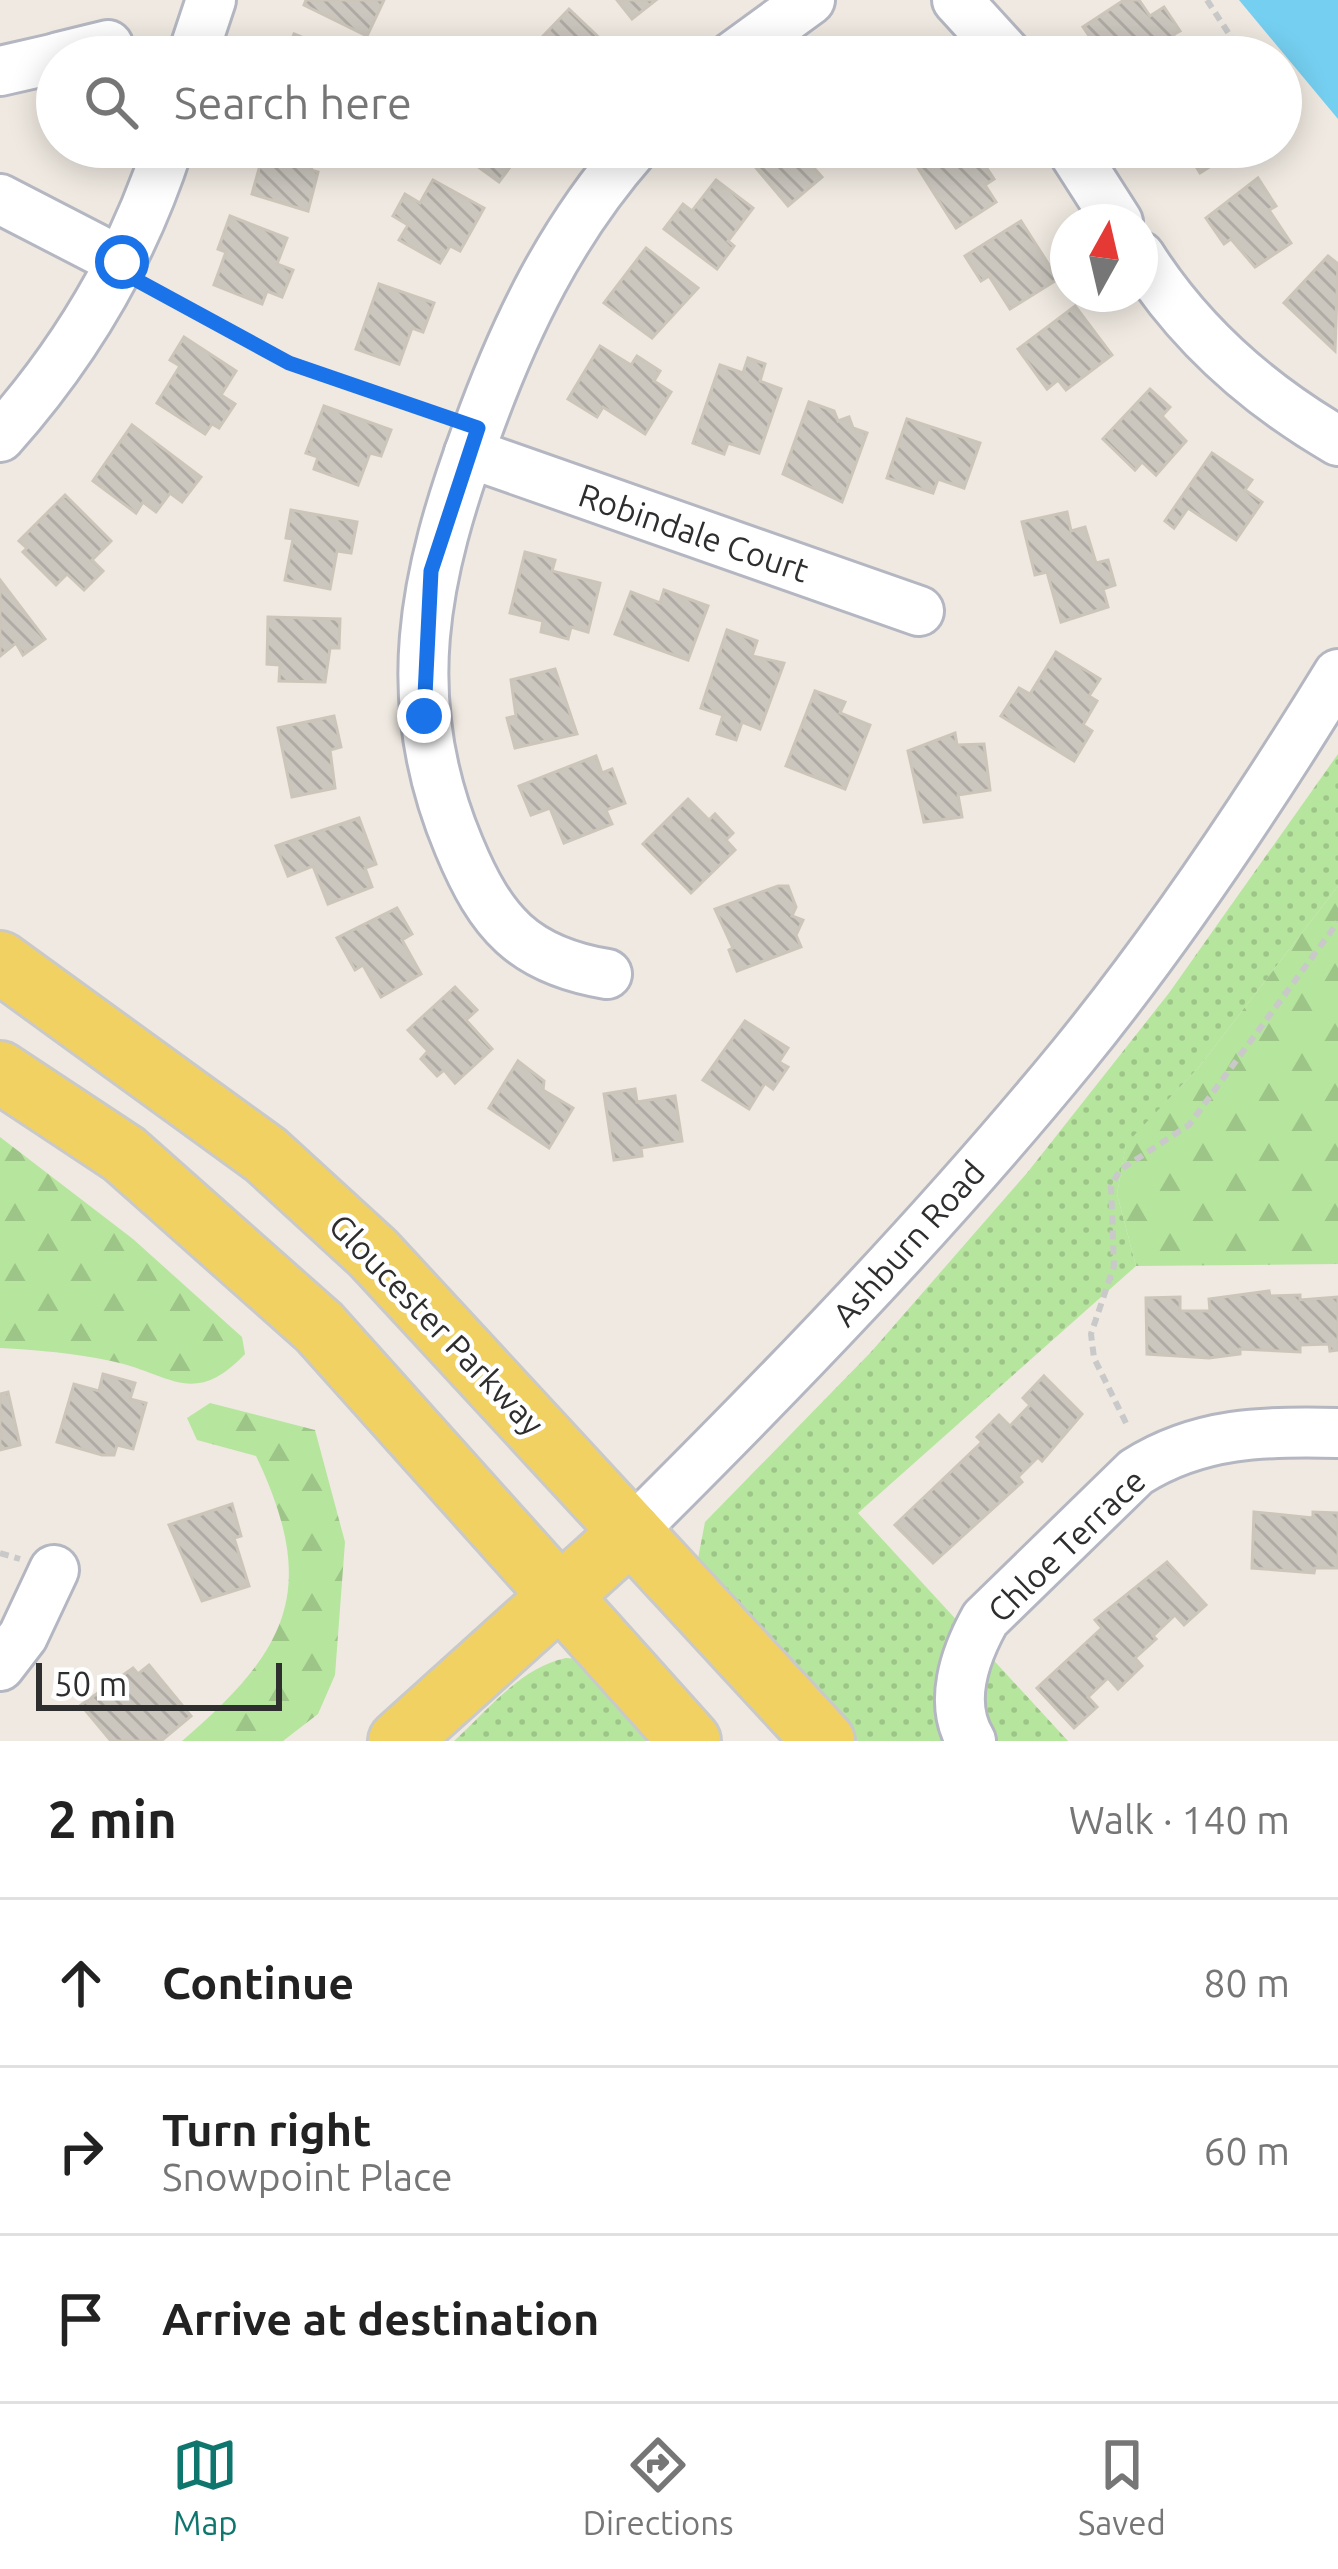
<!DOCTYPE html>
<meta charset="utf-8">
<style>
:root{--surface:#fff;--page:#f2f2f2;--text:#222;--muted:#767676;--line:#e0e0e0;--accent:#0f766e}
body{margin:0;font-family:Ubuntu,sans-serif;background:var(--page);color:var(--text)}
.compass{position:absolute;left:1050px;top:204px;width:108px;height:108px;border-radius:50%;background:var(--surface);box-shadow:0 6px 30px #0003;rotate:8deg}
.scale{position:absolute;left:36px;bottom:30px;width:246px;box-sizing:border-box;padding-left:12px;border:6px solid #2e2e2e;border-top:0;font-size:33px;line-height:42px;white-space:nowrap;color:#2e2e2e;-webkit-text-stroke:9px #fff;paint-order:stroke}
.stop{position:absolute;width:36px;height:36px;margin:-27px;border:9px solid #1a73e8;border-radius:50%;background:#fff}
.stop.end{background:#1a73e8;border-color:#fff;box-shadow:0 3px 12px #0008}
.list{margin:0;padding:0;list-style:none}
h2{display:flex;justify-content:space-between;align-items:center;height:156px;margin:0;padding:0 48px;font-size:51px}
h2 small{font-size:39px;font-weight:400;color:var(--muted)}
.list li{display:grid;grid-template-columns:78px 1fr auto;gap:36px;align-items:center;box-sizing:border-box;height:168px;padding:0 48px;border-top:3px solid var(--line)}
.list b{display:block;font-size:45px;white-space:nowrap}
.list p{margin:0;font-size:39px;white-space:nowrap;color:var(--muted)}
.list em{font-size:39px;font-style:normal;color:var(--muted)}
.icon{flex:none;width:66px;height:66px;fill:none;stroke:currentColor;stroke-width:2;stroke-linecap:round;stroke-linejoin:round}
.map{position:relative;flex:none;width:1338px;height:1741px;overflow:hidden}
.search{position:absolute;background:var(--surface);box-shadow:0 6px 30px #0003;left:36px;right:36px;top:36px;height:132px;display:flex;align-items:center;gap:30px;box-sizing:border-box;padding:0 42px;border-radius:66px;color:var(--muted);font-size:45px}
.sheet{height:660px;background:var(--surface)}
nav{display:flex;justify-content:space-around;align-items:center;box-sizing:border-box;height:168px;border-top:3px solid var(--line);background:var(--surface);font-size:33px;color:var(--muted)}
nav a{display:grid;justify-items:center;gap:6px}
nav .on{color:var(--accent)}
.map>svg:first-child{display:block}
.grass{fill:url(#grass-dots)}
.forest{fill:url(#forest-firs)}
.water{fill:#75cff0}
.building{fill:url(#building-back-hatch);stroke:#cbc5ba;stroke-width:3}
.lines{fill:none;stroke-linecap:round;stroke-linejoin:round}
.minor-casing{stroke:#b4b7c1;stroke-width:54}
.major-casing{stroke:#c9c9c9;stroke-width:66}
.path{stroke:#c9c9c9;stroke-width:6;stroke-dasharray:9 6;stroke-linecap:butt}
.minor{stroke:#fff;stroke-width:48}
.major{stroke:#f2d163;stroke-width:60}
.route{stroke:#1a73e8;stroke-width:15}
.labels{text-anchor:middle;dominant-baseline:central;stroke-width:9;stroke-linejoin:round;paint-order:stroke}
.street-label{font-size:33px;fill:#2e2e2e;stroke:#fff}
</style>
<div class="map">
<svg width="1338" height="1741" viewBox="0 0 1338 1741">
<defs>
<pattern id="grass-dots" width="8" height="8" patternUnits="userSpaceOnUse" patternTransform="scale(3)"><rect width="8" height="8" fill="#b6e59e"/><path d="M2 2h.1M6 6h.1" fill="none" stroke="#9dc588" stroke-width="1.8" stroke-linecap="round"/></pattern>
<pattern id="forest-firs" width="22" height="20" patternUnits="userSpaceOnUse" patternTransform="scale(3)"><rect width="22" height="20" fill="#b6e59e"/><path d="M5 1l3.5 6h-7zM16 11l3.5 6h-7z" fill="#9dc588"/></pattern>
<pattern id="building-back-hatch" width="6" height="6" patternUnits="userSpaceOnUse" patternTransform="scale(3)"><rect width="6" height="6" fill="#cbc7bf"/><path d="M-1 5l2 2M0 0l6 6M5-1l2 2" fill="none" stroke="#afaba4"/></pattern>
</defs>
<rect width="100%" height="100%" fill="#efe9e1"/>
<!-- grass -->
<g class="grass">
<polygon points="1338,754 1338,886 1199,1067 1126,1145 1117,1194 1136,1266 858,1513 1068,1741 848,1741 696,1569 705,1522 871,1352 1027,1173 1169,993"/>
<path d="M 566,1658 L 580,1659 L 661,1741 L 454,1741 C 487,1711 521,1667 566,1658 Z"/>
</g>
<!-- forest -->
<g class="forest">
<polygon points="1338,886 1338,1264 1136,1266 1117,1194 1126,1144 1199,1067"/>
<path d="M 0,1137 L 133,1239 L 242,1337 L 245,1354 C 193,1409 170,1373 111,1361 C 75,1353 37,1350 0,1348 Z"/>
<path d="M 210,1403 L 315,1430 L 345,1542 L 335,1675 L 318,1714 L 283,1741 L 182,1741 C 288,1650 320,1590 256,1456 L 197,1440 L 187,1418 Z"/>
</g>
<!-- water -->
<polygon class="water" points="1239,0 1338,0 1338,119"/>
<!-- building -->
<g class="building">
<polygon points="306,0 384,0 367,36 304,5"/>
<polygon points="617,0 656,0 632,19"/>
<polygon points="1124,0 1139,0 1150,16 1164,7 1180,31 1173,35 1181,46 1164,57 1107,57 1100,52 1083,27"/>
<polygon points="569,9 610,48 602,57 523,57"/>
<polygon points="294,34 349,57 285,57"/>
<polygon points="255,147 318,147 311,170 318,172 308,211 252,194 262,158 253,155"/>
<polygon points="510,147 507,152 516,159 499,182 452,148"/>
<polygon points="747,147 822,147 829,155 814,168 822,177 788,206 742,151"/>
<polygon points="952,147 973,147 994,179 985,185 996,202 956,228 918,168"/>
<polygon points="1184,147 1241,147 1200,173"/>
<polygon points="1258,178 1276,206 1269,210 1291,243 1255,267 1231,239 1224,244 1206,218"/>
<polygon points="433,180 484,208 460,251 450,246 440,263 399,240 408,225 393,216 405,194 420,203"/>
<polygon points="716,180 753,208 728,241 734,246 717,269 664,229 683,204 692,211"/>
<polygon points="230,216 287,238 277,264 293,270 282,297 267,291 262,304 214,285 226,252 218,249"/>
<polygon points="1021,221 1058,279 1010,309 989,276 981,281 965,256"/>
<polygon points="646,248 698,288 652,338 604,303"/>
<polygon points="1328,256 1338,264 1335,351 1284,303"/>
<polygon points="379,284 434,303 423,332 412,328 399,364 356,349"/>
<polygon points="1075,306 1112,355 1066,390 1058,380 1047,389 1018,349"/>
<polygon points="184,337 236,371 221,395 235,404 219,428 212,424 205,434 157,403 180,366 170,360"/>
<polygon points="600,346 631,365 637,356 660,371 654,381 671,392 645,434 603,407 597,417 568,399"/>
<polygon points="748,358 765,364 760,381 781,389 759,453 728,443 724,454 693,443 720,365 743,373"/>
<polygon points="1150,389 1170,407 1162,416 1186,441 1156,475 1142,462 1135,470 1103,439"/>
<polygon points="809,402 834,411 838,421 849,417 853,428 867,433 842,502 783,474"/>
<polygon points="324,406 391,430 381,456 370,453 358,485 314,469 318,457 306,453"/>
<polygon points="907,419 980,443 964,488 938,479 933,493 887,478"/>
<polygon points="132,425 201,477 182,502 170,493 156,512 143,502 136,513 93,481"/>
<polygon points="1212,453 1252,480 1245,490 1262,502 1236,540 1188,508 1174,528 1165,521"/>
<polygon points="65,495 111,541 92,560 103,571 84,590 67,574 56,585 23,552 27,548 19,541"/>
<polygon points="291,510 357,522 351,553 337,551 330,589 285,580 293,539 286,538"/>
<polygon points="1067,512 1071,531 1085,527 1096,563 1108,560 1115,585 1103,589 1108,607 1061,622 1047,572 1035,575 1022,522"/>
<polygon points="525,552 555,560 552,571 600,583 588,632 571,627 568,639 541,632 543,621 510,613"/>
<polygon points="0,580 45,639 23,655 16,643 0,656"/>
<polygon points="664,590 708,606 688,660 615,634 631,592 660,603"/>
<polygon points="268,617 340,619 339,648 330,648 325,682 279,681 280,665 267,664"/>
<polygon points="727,630 757,641 752,656 784,663 760,729 742,722 736,740 717,734 723,715 701,708"/>
<polygon points="1056,652 1100,679 1089,696 1097,701 1083,725 1092,731 1074,761 1001,716 1019,688 1030,694"/>
<polygon points="555,669 577,734 515,748 507,718 516,716 511,680"/>
<polygon points="815,691 845,702 840,713 870,725 845,789 786,766"/>
<polygon points="334,716 341,747 330,750 335,788 292,797 278,728"/>
<polygon points="955,733 957,745 984,744 990,790 958,795 962,817 924,822 908,751"/>
<polygon points="596,756 602,773 612,769 625,803 606,810 612,824 564,843 550,808 531,815 519,786"/>
<polygon points="688,799 709,820 715,814 733,833 726,840 735,850 691,893 643,844"/>
<polygon points="359,818 376,864 365,868 372,887 328,904 313,866 288,876 276,846"/>
<polygon points="778,886 788,886 796,907 792,916 803,920 796,935 801,947 737,971 729,950 733,948 715,909"/>
<polygon points="397,908 412,934 402,940 421,974 381,997 363,965 355,970 337,938"/>
<polygon points="455,987 477,1010 466,1020 492,1049 455,1083 444,1070 437,1076 421,1059 428,1051 408,1030"/>
<polygon points="745,1021 788,1048 779,1062 788,1067 773,1089 765,1083 749,1109 703,1080"/>
<polygon points="518,1061 544,1081 543,1090 573,1108 549,1148 489,1108"/>
<polygon points="635,1089 637,1102 675,1096 682,1141 641,1148 642,1156 614,1160 604,1094"/>
<polygon points="1269,1291 1270,1296 1300,1295 1300,1300 1338,1297 1338,1350 1330,1351 1329,1344 1300,1345 1300,1352 1240,1349 1240,1354 1209,1358 1147,1354 1146,1298 1180,1297 1180,1311 1210,1311 1209,1299"/>
<polygon points="103,1374 135,1383 130,1399 146,1403 133,1449 117,1445 114,1455 102,1455 57,1442 74,1384 99,1391"/>
<polygon points="1044,1376 1082,1414 1042,1461 1038,1457 1018,1477 1022,1482 933,1563 895,1525 982,1442 977,1437 999,1415 1010,1426 1030,1405 1023,1398"/>
<polygon points="8,1392 20,1445 0,1450 0,1394"/>
<polygon points="232,1504 241,1536 234,1538 249,1586 202,1601 169,1525"/>
<polygon points="1254,1512 1313,1518 1313,1512 1338,1513 1338,1568 1315,1568 1314,1573 1252,1568"/>
<polygon points="1167,1562 1206,1605 1184,1625 1175,1615 1153,1636 1156,1639 1135,1658 1142,1666 1118,1689 1108,1678 1088,1697 1097,1707 1074,1728 1037,1688 1102,1628 1095,1620"/>
<polygon points="149,1665 191,1716 161,1741 111,1741 81,1705 133,1668 138,1674"/>
</g>
<g class="lines">
<defs>
<g id="minor">
<polyline points="957,0 1009,57"/>
<polyline points="59,57 108,45"/>
<polyline points="192,57 211,0"/>
<polyline points="732,57 810,0"/>
<polyline points="0,71 57,58"/>
<polyline points="1070,147 1118,222"/>
<polyline points="0,199 122,262"/>
<path d="M 1140,256 C 1189,333 1259,395 1338,441"/>
<path d="M 0,437 C 76,352 133,255 168,147"/>
<polyline points="469,453 919,611"/>
<path d="M 607,974 C 523,960 491,923 459,846 C 397,699 424,575 477,431 C 515,326 561,231 635,147"/>
<path d="M 631,1532 C 784,1380 935,1224 1072,1057 C 1170,937 1257,806 1338,674"/>
<polyline points="0,1666 23,1636 54,1570"/>
<path d="M 971,1741 C 948,1703 965,1655 985,1619 L 1136,1472 C 1199,1432 1265,1431 1338,1433"/>
</g>
<g id="major">
<polyline points="0,962 266,1155 373,1253 824,1741"/>
<polyline points="0,1072 124,1154 319,1327 690,1741"/>
<polyline points="399,1741 631,1532"/>
</g>
</defs>
<!-- minor casing -->
<use href="#minor" class="minor-casing"/>
<!-- major casing -->
<use href="#major" class="major-casing"/>
<!-- path -->
<g class="path">
<polyline points="1207,0 1229,34 1223,48 1208,57"/>
<polyline points="151,289 289,363 440,415"/>
<polyline points="1126,1423 1094,1358 1091,1334 1114,1266 1111,1186 1120,1170 1189,1125 1338,922"/>
<polyline points="0,1553 20,1559"/>
</g>
<!-- minor -->
<use href="#minor" class="minor"/>
<!-- major -->
<use href="#major" class="major"/>
</g>
<g class="lines">
<!-- route -->
<polyline class="route" points="122,262 118,270 289,363 478,428 431,571 424,716"/>
</g>
<g class="labels">
<!-- street labels -->
<g class="street-label">
<text transform="translate(694 532) rotate(19)">Robindale Court</text>
<text transform="translate(908 1243) rotate(-48)">Ashburn Road</text>
<text transform="translate(437 1324) rotate(46)">Gloucester Parkway</text>
<text transform="translate(1066 1545) rotate(-44)">Chloe Terrace</text>
</g>
</g>
</svg>
<svg class="compass" viewBox="-18 -18 36 36"><path d="M0-13l5 13h-10z" fill="#e53935"/><path d="M0 13l5-13h-10z" fill="#767676"/></svg>
<div class="scale">50 m</div>
<div class="stop" style="left:122px;top:262px"></div>
<div class="stop end" style="left:424px;top:716px"></div>
<div class="search"><svg class="icon" aria-label="search" viewBox="0 0 24 24"><circle cx="10" cy="10" r="6"/><path d="M15 15l6 6"/></svg>Search here</div>
</div>
<section class="sheet">
<h2>2 min<small>Walk · 140 m</small></h2>
<ul class="list">
<li><svg class="icon" aria-label="ahead" viewBox="0 0 24 24"><path d="M12 20V5M6 11l6-6 6 6"/></svg><div><b>Continue</b></div><em>80 m</em></li>
<li><svg class="icon" aria-label="right" viewBox="0 0 24 24"><path d="M7 20v-9h11M14 6l5 5-5 5"/></svg><div><b>Turn right</b><p>Snowpoint Place</p></div><em>60 m</em></li>
<li><svg class="icon" aria-label="arrive" viewBox="0 0 24 24"><path d="M6 21V4h12l-3 4 3 4H6"/></svg><div><b>Arrive at destination</b></div></li>
</ul>
</section>
<nav>
<a class="on"><svg class="icon" aria-label="map" viewBox="0 0 24 24"><path d="M3 6l6-2 6 2 6-2v14l-6 2-6-2-6 2zM9 4v14M15 6v14"/></svg>Map</a>
<a><svg class="icon" aria-label="directions" viewBox="0 0 24 24"><path d="M12 3l9 9-9 9-9-9zM9 14v-3h6M13 9l2 2-2 2"/></svg>Directions</a>
<a><svg class="icon" aria-label="saved" viewBox="0 0 24 24"><path d="M7 4h10v16l-5-4-5 4z"/></svg>Saved</a>
</nav>
